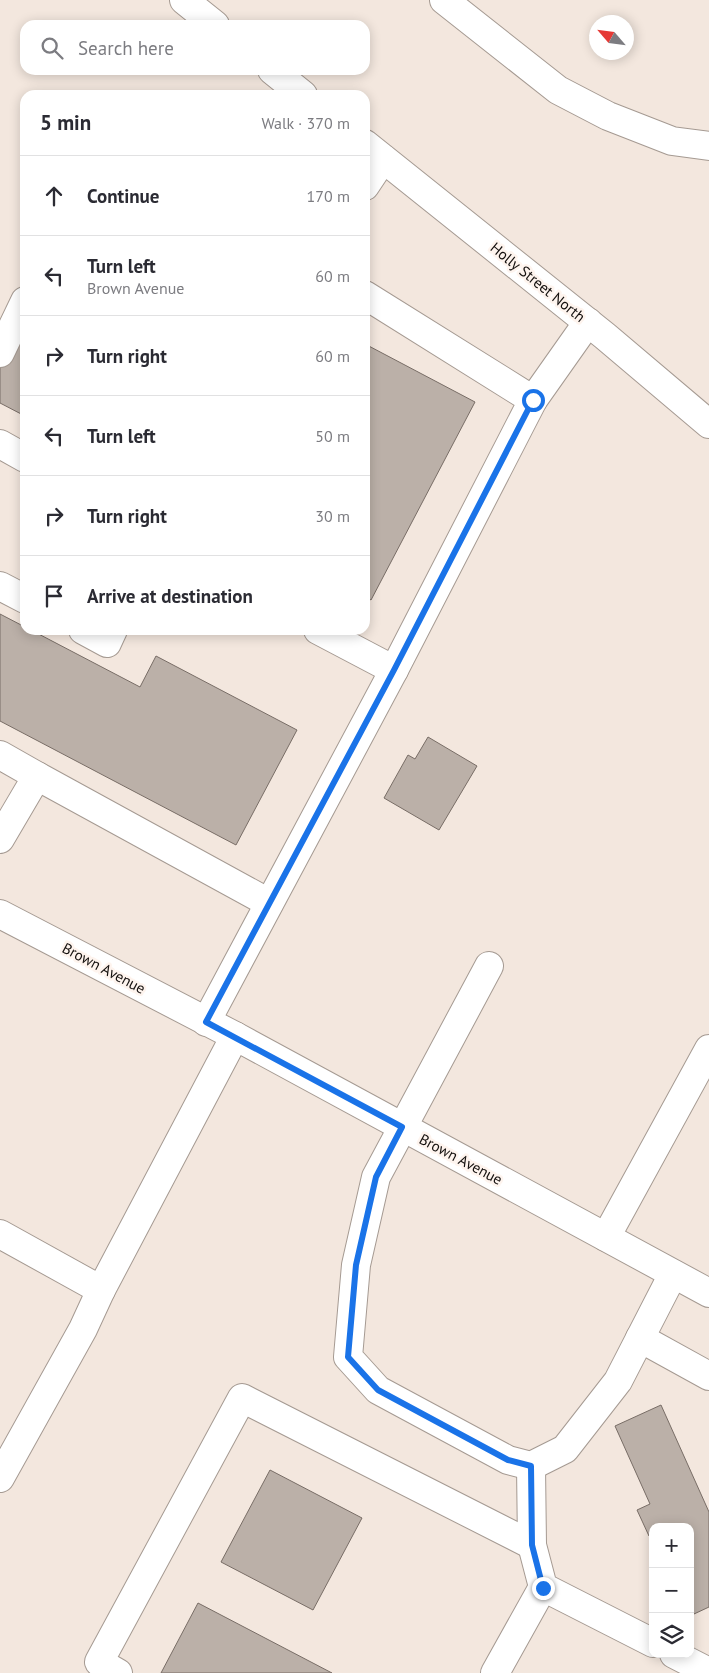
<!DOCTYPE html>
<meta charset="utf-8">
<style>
:root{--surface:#fff;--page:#f2f2f3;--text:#2b2b33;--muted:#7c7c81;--line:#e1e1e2}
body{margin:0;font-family:"PT Sans",sans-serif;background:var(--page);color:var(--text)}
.controls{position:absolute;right:15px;bottom:15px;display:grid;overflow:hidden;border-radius:10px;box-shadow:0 2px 12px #0003}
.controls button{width:45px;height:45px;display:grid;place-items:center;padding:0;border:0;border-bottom:1px solid var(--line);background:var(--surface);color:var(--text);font:25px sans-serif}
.compass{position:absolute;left:589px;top:15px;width:45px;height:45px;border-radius:50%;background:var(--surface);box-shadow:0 2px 12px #0003;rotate:298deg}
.stop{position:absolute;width:15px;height:15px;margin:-11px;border:4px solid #1a73e8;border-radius:50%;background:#fff}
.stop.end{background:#1a73e8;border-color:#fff;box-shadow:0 1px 5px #0008}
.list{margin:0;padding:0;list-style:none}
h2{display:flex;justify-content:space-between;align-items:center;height:65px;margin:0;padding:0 20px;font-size:21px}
h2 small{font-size:16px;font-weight:400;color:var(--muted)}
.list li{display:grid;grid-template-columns:32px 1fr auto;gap:15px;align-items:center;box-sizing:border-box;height:80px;padding:0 20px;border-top:1px solid var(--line)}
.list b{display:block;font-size:19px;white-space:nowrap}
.list p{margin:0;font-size:16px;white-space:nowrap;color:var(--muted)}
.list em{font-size:16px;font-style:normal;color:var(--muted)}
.icon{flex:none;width:28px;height:28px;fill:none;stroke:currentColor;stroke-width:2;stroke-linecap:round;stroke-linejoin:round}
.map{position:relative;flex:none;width:709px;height:1673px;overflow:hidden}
.search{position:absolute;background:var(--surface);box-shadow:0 2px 12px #0003;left:20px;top:20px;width:350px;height:55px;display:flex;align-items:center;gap:12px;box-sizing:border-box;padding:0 18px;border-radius:15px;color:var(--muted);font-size:19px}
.panel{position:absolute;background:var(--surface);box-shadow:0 2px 12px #0003;left:20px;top:90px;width:350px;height:545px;border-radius:15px}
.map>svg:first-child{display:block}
.building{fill:#bbb0a8;stroke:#786d66}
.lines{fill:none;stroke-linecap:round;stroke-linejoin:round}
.minor-casing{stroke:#a59a92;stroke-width:30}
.minor{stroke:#fff;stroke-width:28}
.route{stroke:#1a73e8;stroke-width:6}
.labels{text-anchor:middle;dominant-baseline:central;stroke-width:5;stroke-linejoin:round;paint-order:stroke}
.street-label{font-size:15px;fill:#14100e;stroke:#fef4ee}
</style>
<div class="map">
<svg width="709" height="1673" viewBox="0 0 709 1673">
<rect width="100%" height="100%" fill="#f3e7de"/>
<!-- building -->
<g class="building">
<polygon points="25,319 25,416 0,403 0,366"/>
<polygon points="365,344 475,402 371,600 365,596"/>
<polygon points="0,614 25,627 25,630 31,630 140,687 156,656 297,730 236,845 0,721"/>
<polygon points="428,737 477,766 439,830 384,798 408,755 415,759"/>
<polygon points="661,1405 709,1512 709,1607 694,1614 690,1604 690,1527 653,1527 653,1534 649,1536 637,1510 650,1504 615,1426"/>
<polygon points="270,1470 362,1518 313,1610 221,1562"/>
<polygon points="198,1603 332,1673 161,1673"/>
</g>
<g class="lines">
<defs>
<g id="minor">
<polyline points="184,0 215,25"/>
<polyline points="444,0 558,90 608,116 672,141 709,146"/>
<polyline points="272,70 303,95"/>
<polyline points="365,144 605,336 709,424"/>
<polyline points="365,186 383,159"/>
<polyline points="0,353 25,301"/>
<polyline points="533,400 588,322"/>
<polyline points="0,444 25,458"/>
<polyline points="0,586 25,599"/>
<polyline points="83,630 107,643 113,630"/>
<polyline points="318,630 394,670"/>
<polyline points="0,755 37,776 0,839"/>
<polyline points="37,776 269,903"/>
<polyline points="0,914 235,1036 709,1293"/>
<polyline points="489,966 376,1177 356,1265 348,1357 378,1390 508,1460 531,1466 565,1449 618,1381 673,1274"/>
<polyline points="206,1022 394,670 533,400 365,295"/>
<polyline points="0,1234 101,1290 235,1036"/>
<polyline points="606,1237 709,1049"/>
<polyline points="640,1338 709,1376"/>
<polyline points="531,1466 532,1545 543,1587 653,1643"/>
<polyline points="0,1478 83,1329 101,1290"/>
<polyline points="674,1654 709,1672"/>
<polyline points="118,1673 99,1662 242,1398 532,1545"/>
<polyline points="495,1673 543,1587"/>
</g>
</defs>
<!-- minor casing -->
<use href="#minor" class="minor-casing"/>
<!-- minor -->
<use href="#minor" class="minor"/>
</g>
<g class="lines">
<!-- route -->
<polyline class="route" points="533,400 394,670 206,1022 402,1127 376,1177 356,1265 348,1357 378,1390 508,1460 531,1466 532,1545 543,1588"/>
</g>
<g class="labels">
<!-- street labels -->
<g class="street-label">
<text transform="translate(538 282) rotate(39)">Holly Street North</text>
<text transform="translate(104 968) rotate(28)">Brown Avenue</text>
<text transform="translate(461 1159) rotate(28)">Brown Avenue</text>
</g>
</g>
</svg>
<div class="controls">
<button>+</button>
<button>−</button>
<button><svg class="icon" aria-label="layers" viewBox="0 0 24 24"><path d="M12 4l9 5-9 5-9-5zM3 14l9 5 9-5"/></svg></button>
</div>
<svg class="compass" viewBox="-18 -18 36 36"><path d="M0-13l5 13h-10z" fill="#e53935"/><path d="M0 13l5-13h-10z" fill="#7c7c81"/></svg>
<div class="stop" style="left:533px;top:400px"></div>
<div class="stop end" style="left:543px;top:1588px"></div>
<div class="search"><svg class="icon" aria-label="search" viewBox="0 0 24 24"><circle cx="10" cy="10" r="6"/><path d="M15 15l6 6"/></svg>Search here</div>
<section class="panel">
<h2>5 min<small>Walk · 370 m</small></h2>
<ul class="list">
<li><svg class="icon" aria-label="ahead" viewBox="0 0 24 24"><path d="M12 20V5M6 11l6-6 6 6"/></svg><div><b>Continue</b></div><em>170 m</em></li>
<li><svg class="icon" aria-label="left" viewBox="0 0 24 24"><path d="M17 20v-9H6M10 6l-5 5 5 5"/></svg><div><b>Turn left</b><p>Brown Avenue</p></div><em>60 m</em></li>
<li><svg class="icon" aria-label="right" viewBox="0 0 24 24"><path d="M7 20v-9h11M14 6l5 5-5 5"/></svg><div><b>Turn right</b></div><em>60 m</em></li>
<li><svg class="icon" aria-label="left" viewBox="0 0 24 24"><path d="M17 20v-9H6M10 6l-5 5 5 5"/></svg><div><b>Turn left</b></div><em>50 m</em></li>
<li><svg class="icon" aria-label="right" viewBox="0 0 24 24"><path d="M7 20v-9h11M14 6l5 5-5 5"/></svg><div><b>Turn right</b></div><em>30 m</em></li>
<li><svg class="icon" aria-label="arrive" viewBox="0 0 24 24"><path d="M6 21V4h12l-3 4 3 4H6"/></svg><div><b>Arrive at destination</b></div></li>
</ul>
</section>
</div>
